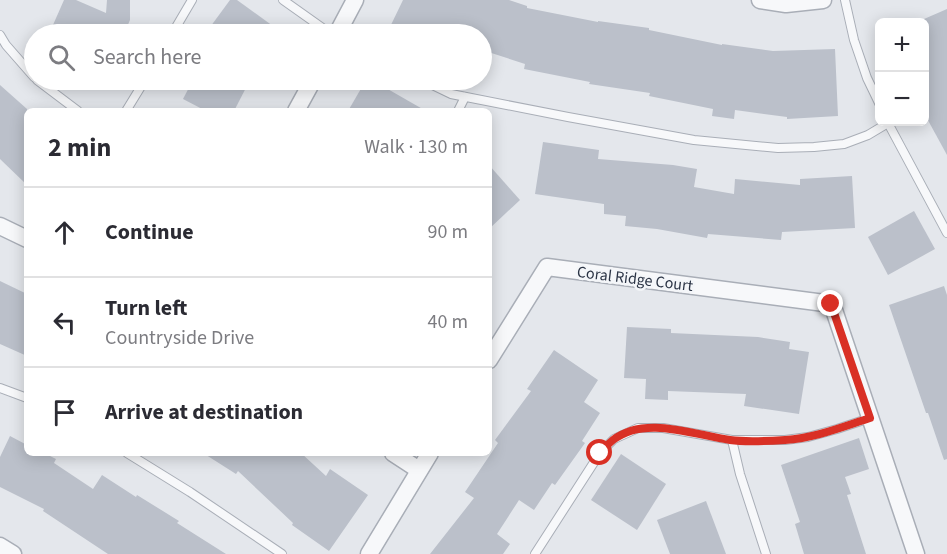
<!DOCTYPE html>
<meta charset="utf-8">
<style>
:root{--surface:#fff;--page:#f2f2f3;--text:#2b2b33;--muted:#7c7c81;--line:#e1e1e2}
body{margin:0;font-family:"Source Sans 3",sans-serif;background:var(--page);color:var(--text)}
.controls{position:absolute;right:18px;top:18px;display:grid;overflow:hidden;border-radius:9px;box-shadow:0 3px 15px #0003}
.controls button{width:54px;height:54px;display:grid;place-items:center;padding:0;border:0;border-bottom:2px solid var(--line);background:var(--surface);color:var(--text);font:30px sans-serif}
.stop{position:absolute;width:18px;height:18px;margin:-14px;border:4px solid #d93025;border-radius:50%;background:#fff}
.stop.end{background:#d93025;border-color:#fff;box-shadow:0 2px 6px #0008}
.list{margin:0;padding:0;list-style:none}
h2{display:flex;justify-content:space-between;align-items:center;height:78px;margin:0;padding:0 24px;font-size:26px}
h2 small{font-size:20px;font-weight:400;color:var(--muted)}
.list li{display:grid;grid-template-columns:39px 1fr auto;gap:18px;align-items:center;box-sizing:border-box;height:90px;padding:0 24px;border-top:2px solid var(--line)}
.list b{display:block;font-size:22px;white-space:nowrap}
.list p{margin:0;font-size:20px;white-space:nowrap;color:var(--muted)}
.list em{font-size:20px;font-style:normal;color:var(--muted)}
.icon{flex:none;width:33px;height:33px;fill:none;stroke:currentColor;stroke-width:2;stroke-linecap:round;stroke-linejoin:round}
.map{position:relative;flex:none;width:947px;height:554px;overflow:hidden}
.search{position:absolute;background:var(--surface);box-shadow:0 3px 15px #0003;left:24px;top:24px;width:468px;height:66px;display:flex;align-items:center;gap:15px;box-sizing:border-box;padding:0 21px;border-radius:33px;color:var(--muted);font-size:22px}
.panel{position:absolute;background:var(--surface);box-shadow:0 3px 15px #0003;left:24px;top:108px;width:468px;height:348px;border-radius:9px}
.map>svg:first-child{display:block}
.building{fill:#bbc0ca}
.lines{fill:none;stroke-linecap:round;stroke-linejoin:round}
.lane-casing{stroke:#a9aeb7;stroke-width:10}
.street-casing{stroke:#a9aeb7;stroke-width:19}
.lane{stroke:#f7f8fa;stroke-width:8}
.street{stroke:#f7f8fa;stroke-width:16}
.route{stroke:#d93025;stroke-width:8}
.labels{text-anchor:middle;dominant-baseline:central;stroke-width:5;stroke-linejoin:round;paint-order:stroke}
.street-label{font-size:16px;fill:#2b3445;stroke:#f4f6f9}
</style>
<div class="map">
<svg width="947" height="554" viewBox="0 0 947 554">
<rect width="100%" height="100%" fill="#e4e7ec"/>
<!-- building -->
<g class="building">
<polygon points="64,0 76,0 106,13 107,0 130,0 130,20 124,34 49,34"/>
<polygon points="230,0 237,0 284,34 205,34"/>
<polygon points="403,0 509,0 527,6 527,8 598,22 598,21 649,28 649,30 722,45 722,44 773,51 835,49 838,116 787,119 787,117 735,110 734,119 712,116 713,109 649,96 650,93 589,84 590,82 524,69 525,64 482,50 482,34 400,34 389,29"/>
<polygon points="947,9 947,155 924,113 924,19"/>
<polygon points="193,80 250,80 234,111 206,111 183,99"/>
<polygon points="366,80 372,80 426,111 348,111"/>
<polygon points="0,85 27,109 27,185 0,159"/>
<polygon points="543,142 599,150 598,159 673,165 697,169 694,187 734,194 735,179 800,185 800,179 852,176 855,228 782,232 781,240 708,234 707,238 657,229 625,226 626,216 604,214 604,204 535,194"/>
<polygon points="489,165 520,200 489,229"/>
<polygon points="914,211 935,249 888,275 868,237"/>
<polygon points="0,281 27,294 27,356 0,344"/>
<polygon points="944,286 947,295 947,459 944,460 928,413 926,413 889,305"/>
<polygon points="627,327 671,329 671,333 758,337 790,342 789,349 809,352 799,414 744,406 746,394 668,391 668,400 645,399 646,379 624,378"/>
<polygon points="554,350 598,380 584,402 600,413 582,441 585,443 555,485 552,483 534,510 519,500 497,534 510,544 503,554 430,554 474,498 465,492 498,443 495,440 531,391 527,389"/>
<polygon points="10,436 27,445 27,453 44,453 56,459 54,463 93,489 102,475 136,497 137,495 179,521 177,523 226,554 108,554 43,511 44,509 0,487 0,457"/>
<polygon points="859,438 869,469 845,477 851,494 847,495 866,554 804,554 795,524 800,522 781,465"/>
<polygon points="203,453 301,453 326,476 330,469 368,495 329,551 292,525 293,523 238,471 236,474"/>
<polygon points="621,454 666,484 637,530 591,500"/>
<polygon points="706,501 726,554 670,554 657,520"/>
</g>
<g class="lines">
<defs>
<g id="lane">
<polyline points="283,0 331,34"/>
<polyline points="845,0 854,40 867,78 880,105"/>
<polyline points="172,34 192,0"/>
<polyline points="0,35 6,45 34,77"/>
<polyline points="37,80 78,111"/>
<polyline points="422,80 451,94 568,117 694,140 778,148 814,147 844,144 868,135 888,123 887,122"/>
<polyline points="126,111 145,80"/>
<polyline points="458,111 465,97"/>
<polyline points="888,123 947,233"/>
<polyline points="0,388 27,398"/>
<polyline points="732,440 740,474 766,554"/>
<polyline points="127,453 190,492 282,554"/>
<polyline points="535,554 600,453 614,439 638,428 663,428 732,440 785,440 808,437 837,429 870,418"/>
</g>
<g id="street">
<polyline points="760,0 786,4 823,0"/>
<polyline points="337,34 355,0"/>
<polyline points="296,111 313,80"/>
<polyline points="0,226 27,239"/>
<polyline points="489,360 547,267 832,304 916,554"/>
<polyline points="393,453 419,470"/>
<polyline points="0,546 13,554"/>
<polyline points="369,554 430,453"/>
</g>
</defs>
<!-- lane casing -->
<use href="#lane" class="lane-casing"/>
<!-- street casing -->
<use href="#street" class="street-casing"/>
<!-- lane -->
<use href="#lane" class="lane"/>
<!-- street -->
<use href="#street" class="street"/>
</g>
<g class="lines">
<!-- route -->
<path class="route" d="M 600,453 C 604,449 608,444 613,440 C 645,415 694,435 730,440 C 745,442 769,441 785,440 C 815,438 842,427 870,418 L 831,304"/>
</g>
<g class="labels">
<!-- street labels -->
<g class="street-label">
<text transform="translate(635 279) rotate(7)">Coral Ridge Court</text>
</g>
</g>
</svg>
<div class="controls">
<button>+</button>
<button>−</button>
</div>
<div class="stop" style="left:600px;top:453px"></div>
<div class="stop end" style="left:831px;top:304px"></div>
<div class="search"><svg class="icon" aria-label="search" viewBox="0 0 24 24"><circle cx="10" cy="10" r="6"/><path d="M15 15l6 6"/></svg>Search here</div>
<section class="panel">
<h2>2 min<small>Walk · 130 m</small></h2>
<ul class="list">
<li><svg class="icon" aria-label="ahead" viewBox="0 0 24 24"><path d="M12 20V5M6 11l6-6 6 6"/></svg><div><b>Continue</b></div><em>90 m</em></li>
<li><svg class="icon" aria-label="left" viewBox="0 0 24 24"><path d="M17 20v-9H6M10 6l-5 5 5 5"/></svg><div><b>Turn left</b><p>Countryside Drive</p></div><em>40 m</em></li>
<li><svg class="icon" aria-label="arrive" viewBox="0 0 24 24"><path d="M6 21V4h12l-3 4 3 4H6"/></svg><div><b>Arrive at destination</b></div></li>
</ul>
</section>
</div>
